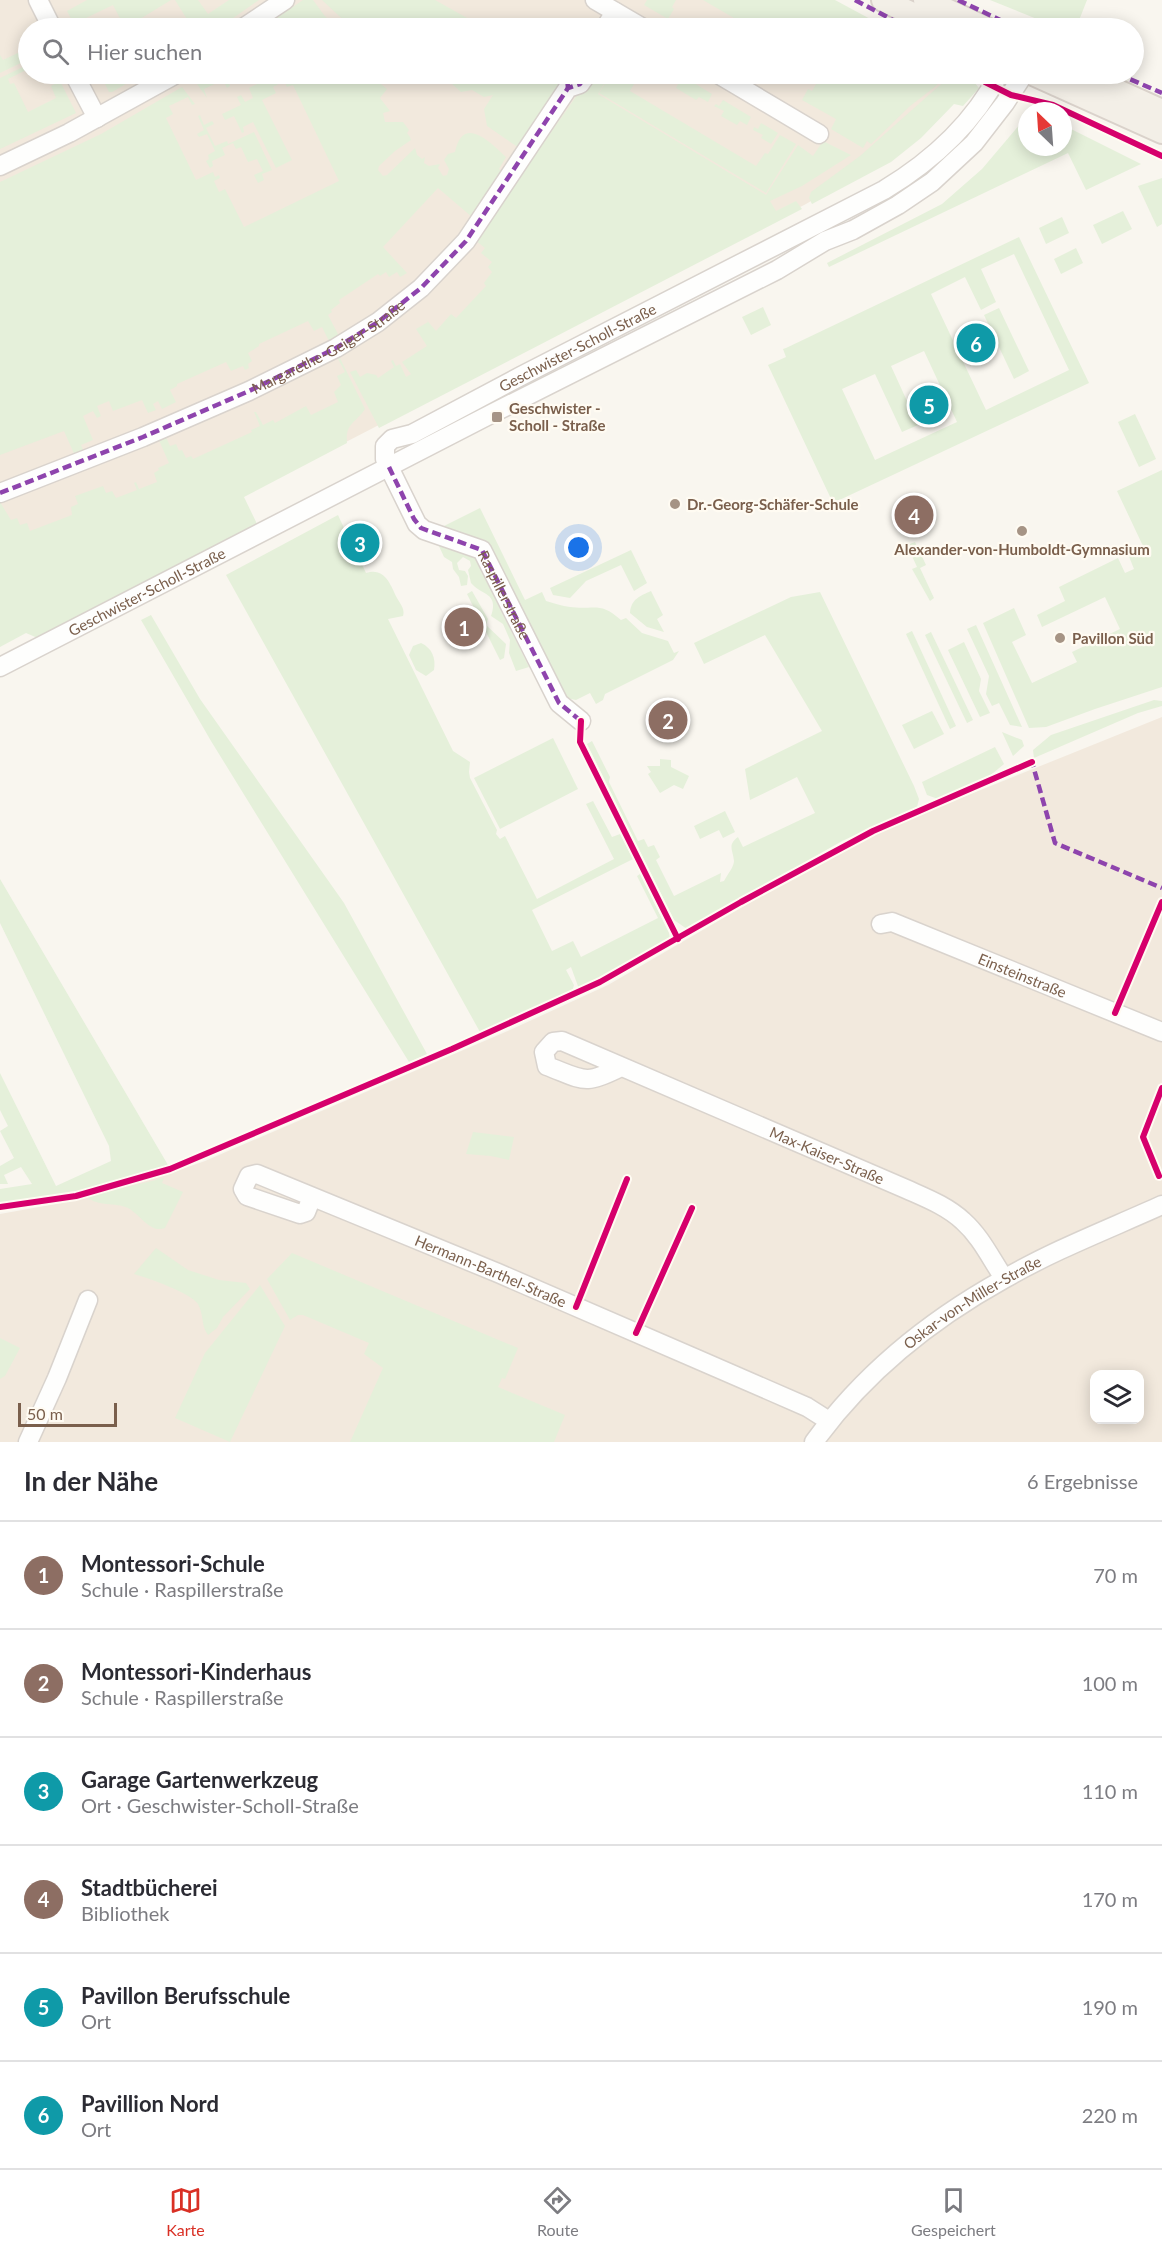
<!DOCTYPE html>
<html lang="de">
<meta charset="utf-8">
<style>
:root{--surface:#fff;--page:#f2f2f3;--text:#2b2b33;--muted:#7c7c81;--line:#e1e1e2;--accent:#d93025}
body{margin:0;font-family:Lato,sans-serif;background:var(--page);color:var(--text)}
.controls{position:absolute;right:18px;bottom:18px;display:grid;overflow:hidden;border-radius:12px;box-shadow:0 3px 15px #0003}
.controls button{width:54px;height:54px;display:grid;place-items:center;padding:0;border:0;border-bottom:2px solid var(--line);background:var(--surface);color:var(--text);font:30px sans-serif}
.compass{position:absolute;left:1018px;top:102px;width:54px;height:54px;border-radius:50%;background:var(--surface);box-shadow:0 3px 15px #0003;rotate:335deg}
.scale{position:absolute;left:18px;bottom:15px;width:99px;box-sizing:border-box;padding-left:6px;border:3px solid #7a5f4c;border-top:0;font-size:16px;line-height:21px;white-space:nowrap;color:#7a5f4c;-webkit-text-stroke:4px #fffbf2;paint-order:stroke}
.you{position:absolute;left:579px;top:548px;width:21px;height:21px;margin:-15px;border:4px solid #fff;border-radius:50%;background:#1a73e8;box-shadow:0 0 0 9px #1a73e833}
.badge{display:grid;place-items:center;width:39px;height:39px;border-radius:50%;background:var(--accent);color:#fff;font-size:20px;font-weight:700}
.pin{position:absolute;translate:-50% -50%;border:3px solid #fff;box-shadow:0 2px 6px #0006}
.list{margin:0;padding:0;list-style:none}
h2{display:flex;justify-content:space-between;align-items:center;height:78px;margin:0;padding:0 24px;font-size:26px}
h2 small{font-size:20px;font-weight:400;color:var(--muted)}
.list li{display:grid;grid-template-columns:39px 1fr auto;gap:18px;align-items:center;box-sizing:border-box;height:108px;padding:0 24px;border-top:2px solid var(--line)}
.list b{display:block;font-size:22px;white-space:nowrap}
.list p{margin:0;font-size:20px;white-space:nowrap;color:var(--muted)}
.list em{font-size:20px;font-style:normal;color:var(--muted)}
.icon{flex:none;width:33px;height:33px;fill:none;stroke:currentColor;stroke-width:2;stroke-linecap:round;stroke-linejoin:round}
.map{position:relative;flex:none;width:1162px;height:1442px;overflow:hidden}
.search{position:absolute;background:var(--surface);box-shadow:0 3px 15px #0003;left:18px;right:18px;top:18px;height:66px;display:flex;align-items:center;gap:15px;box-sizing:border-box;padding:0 21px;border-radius:33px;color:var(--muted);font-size:22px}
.sheet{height:726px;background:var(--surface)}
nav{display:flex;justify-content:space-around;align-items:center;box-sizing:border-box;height:84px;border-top:2px solid var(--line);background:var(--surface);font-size:16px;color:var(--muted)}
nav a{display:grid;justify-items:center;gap:3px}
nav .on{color:var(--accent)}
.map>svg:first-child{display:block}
.residential{fill:#f2e9dd;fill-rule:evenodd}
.green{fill:#e5f0da;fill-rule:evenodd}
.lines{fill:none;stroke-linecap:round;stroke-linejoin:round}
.minor-casing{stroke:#d9d3cd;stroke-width:21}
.major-casing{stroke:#dad2cb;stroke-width:26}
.minor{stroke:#fefefd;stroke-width:18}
.major{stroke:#f3efe7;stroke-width:22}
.quiet{stroke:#8e44ad;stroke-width:4.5;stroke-dasharray:9 4.5;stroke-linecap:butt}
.cycleway-casing{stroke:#fffbf2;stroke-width:10}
.cycleway{stroke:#d6006c;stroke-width:6}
.poi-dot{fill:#a69485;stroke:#fffbf2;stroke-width:2}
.labels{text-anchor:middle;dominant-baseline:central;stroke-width:4.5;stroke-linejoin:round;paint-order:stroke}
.street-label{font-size:15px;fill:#7a5f4c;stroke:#fffbf2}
.poi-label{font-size:15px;font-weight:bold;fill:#7a5f4c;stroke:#fffbf2;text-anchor:start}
</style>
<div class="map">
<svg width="1162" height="1442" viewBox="0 0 1162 1442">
<rect width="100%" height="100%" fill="#f9f6ef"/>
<!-- residential -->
<g class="residential">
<polygon points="0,0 825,0 881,28 28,28 28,74 965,74 971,83 923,135 806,204 0,621"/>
<path d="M 1162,717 L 1162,1442 L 0,1442 L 0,1214 L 67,1202 L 168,1174 L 205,1161 L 510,1030 L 608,985 L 841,850 L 889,827 ZM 1094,1374 L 1140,1374 L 1140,1420 L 1094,1420 Z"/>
</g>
<!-- green -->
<g class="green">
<polygon points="87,0 171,0 140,19 146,28 125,28 113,5 86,18 91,28 76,28 67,11"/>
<polygon points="175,0 198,0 208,14 229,0 259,0 219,28 184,28 190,24"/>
<polygon points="303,0 313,0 324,15 337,28 262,28"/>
<polygon points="322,0 435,0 485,28 352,28"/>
<polygon points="647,0 676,0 672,7 674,9 668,19 644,5"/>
<polygon points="703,0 835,0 887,28 751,28"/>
<polygon points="990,0 1087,0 1076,28 1059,28"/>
<polygon points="20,52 25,61 0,73 0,55 3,60"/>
<polygon points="27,65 28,69 8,79 10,84 14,83 28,112 56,98 51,86 60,81 76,113 0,149 0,78"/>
<polygon points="100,74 143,74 112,92 109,92"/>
<path d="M 197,74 L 369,74 L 387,89 L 380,98 L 390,111 L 383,113 L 385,122 L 403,122 L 409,130 L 407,133 L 410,137 L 411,140 L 395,151 L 379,166 L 378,170 L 383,176 L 387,175 L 415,148 L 417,155 L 422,159 L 425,157 L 424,163 L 429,166 L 440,164 L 438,168 L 443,176 L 447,175 L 449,169 L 444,160 L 448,154 L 455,152 C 463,114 490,142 506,157 L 499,169 L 503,172 L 472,217 L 438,188 L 383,247 L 407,273 L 400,277 L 397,272 L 389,277 L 386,272 L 380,276 L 378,274 L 339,300 L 340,303 L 331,310 L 332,312 L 328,315 L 340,338 L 330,343 L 322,327 L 314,331 L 308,321 L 259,344 L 259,346 L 248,353 L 252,361 L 248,364 L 249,368 L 245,370 L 243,366 L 231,371 L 226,362 L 177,384 L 177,386 L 170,390 L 176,402 L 162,409 L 158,401 L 153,404 L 156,410 L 148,413 L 142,400 L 113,411 L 109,401 L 97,406 L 101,416 L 97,418 L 93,411 L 83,416 L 93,440 L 81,445 L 85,454 L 76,458 L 64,431 L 0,455 L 0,182 L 101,134 L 182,87 L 195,104 L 192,105 L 188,97 L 169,106 L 173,114 L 166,118 L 196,180 L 213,172 L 215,177 L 219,175 L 220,178 L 214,181 L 219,192 L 225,189 L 244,227 L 339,181 L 293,85 L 287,87 L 284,81 L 273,87 L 276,93 L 262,100 L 292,160 L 276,168 L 253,122 L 243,127 L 244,132 L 242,133 L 234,116 L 225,120 L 222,114 L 241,105 L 237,97 L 241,95 L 245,102 L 253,98 L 249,88 L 257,84 L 253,75 L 240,81 L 236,74 L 227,79 L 230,86 L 227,88 L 223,80 L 204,89 L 207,98 L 192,77 Z"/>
<polygon points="436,74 564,74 558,91 519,148 487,126 484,109 493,95 484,97 472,90 461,92 452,84 440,80"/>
<polygon points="592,74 610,74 598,94 766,195 798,145 813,156 823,141 851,155 802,186 770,201 776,211 796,201 802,209 379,428 350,372 356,370 360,377 367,373 376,375 378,378 394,367 391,361 393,360 396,366 400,364 406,377 411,374 402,362 427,346 416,329 428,322 425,318 436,331 451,314 456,318 486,286 484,283 492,272 488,267 492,262 481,253 485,248 475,240"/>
<polygon points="611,74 636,74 638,77 630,91 756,166 765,153 768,154 780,135 796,144 766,193 599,93"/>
<polygon points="670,74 679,74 712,94 708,102 699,97 696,100 676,88 678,84 669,78"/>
<polygon points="822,74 944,74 945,75 936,86 910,106 871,144 867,141 863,148 831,129 836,119 802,100 808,89 812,91"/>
<polygon points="968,75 979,88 963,106 954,104 921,138 891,162 812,204 809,198 811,192 860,156 948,78"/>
<polygon points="723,100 751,117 747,125 740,121 737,125 721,116 724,111 714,106 716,104 719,106"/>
<polygon points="200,115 204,125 212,121 214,124 206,128 215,146 227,141 228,144 254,132 272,170 262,174 264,180 258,183 254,175 263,171 257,159 248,162 241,147 236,149 233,143 222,148 225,155 212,161 213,166 210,168 206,161 209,159 208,155 215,151 207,134 199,137 197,134 204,130 198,116"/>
<polygon points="1027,116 1027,147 1063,147 1063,125 1141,164 1086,190 1068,153 829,267 827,263 942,204 982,169"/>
<polygon points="761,123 778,133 771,144 761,138 763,135 753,130 754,127 758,129"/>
<polygon points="1162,178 1162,224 1157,227 1138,186"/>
<polygon points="1123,211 1132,229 1102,244 1093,225"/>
<polygon points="1062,217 1069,233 1046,244 1039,228"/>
<path d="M 1019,237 L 1089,383 L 833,503 L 768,365 L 786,357 L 783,349 L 786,348 ZM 1014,254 L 1069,370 L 986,410 L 931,294 L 965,277 L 981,310 L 996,302 L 981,269 ZM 924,351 L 957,422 L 875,460 L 842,389 L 875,374 L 902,432 L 918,425 L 891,366 Z"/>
<polygon points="1076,248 1083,263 1061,274 1054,259"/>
<polygon points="763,307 771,325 751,335 742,317"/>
<polygon points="999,308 1029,371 1014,379 984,315"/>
<path d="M 338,354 L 365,409 C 356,423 345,423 347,443 L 244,497 L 258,526 L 40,639 L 26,633 L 0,647 L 0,502 L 11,520 L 17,518 L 20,525 L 27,523 L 30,531 L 72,515 L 71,507 L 78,504 L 75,496 L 103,486 L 106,493 L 112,491 L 116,498 L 137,490 L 134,483 L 136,482 L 139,489 L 157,482 L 154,473 L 159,470 L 158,468 L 169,463 L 158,438 L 165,435 L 170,446 L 176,444 L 179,451 L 182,450 L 186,458 L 191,456 L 193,459 L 252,432 L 251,430 L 260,426 L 254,412 L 256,412 L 263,425 L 273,420 L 275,423 L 306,406 L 311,415 L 338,402 L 334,392 L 341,385 L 337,376 L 345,372 L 336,355 Z"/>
<polygon points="1135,414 1156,459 1139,467 1118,422"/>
<polygon points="1162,470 1162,687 1095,709 1046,727 1029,728 983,623 1014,608 1026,635 1012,642 1032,683 1077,662 1072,652 1120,629 1105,597 1042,627 1037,615 1065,601 1059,587 1118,558 1125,573 1134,569 1128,554 1143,546 1117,491"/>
<path d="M 480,508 L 525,600 L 542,592 L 546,601 C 554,603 562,606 570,607 C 595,610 600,601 621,620 L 626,618 L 642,633 L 668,641 L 674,653 L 679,651 L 673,660 L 605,694 L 603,700 L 596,704 L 590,693 L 576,700 L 566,698 L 489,544 L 484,540 L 442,527 Z"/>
<path d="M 338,515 L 350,541 L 354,540 L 359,549 L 368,545 L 371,549 L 358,556 L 366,573 C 385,567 390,584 397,598 C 401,605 405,609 403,616 L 388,619 L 453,751 L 470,762 L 469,772 L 470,778 L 497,830 L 496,834 L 500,839 L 505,836 L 537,899 L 614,859 L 586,804 L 593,801 L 612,837 L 620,834 L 633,859 L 532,910 L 552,951 L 573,941 L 581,957 L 658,918 L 637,876 L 640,874 L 669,933 L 670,939 L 579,989 L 571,967 L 566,970 L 574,985 L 572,992 L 480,1032 L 226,575 Z"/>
<polygon points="915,542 926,565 920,568 934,598 930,601 912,569 917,567 907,545"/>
<path d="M 438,544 L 474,556 L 529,667 L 516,671 L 509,653 L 510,640 L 503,624 L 491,616 C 499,592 482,596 471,583 L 468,570 L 471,566 L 470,561 L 463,557 L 457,563 L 459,570 L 465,571 L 468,576 L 467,585 L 461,586 L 459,577 L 453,569 L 452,562 L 444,557 Z"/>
<polygon points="631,550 647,583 634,591 621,565 586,581 570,598 553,595 550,588"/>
<polygon points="472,591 488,619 486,625 506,644 504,658 500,660 467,594"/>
<path d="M 651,591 L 663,615 L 657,619 L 664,632 L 647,627 L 630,613 C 631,599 640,596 651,591 Z"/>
<path d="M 820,592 L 914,786 L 919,799 L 917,807 L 842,841 L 687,929 L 674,920 L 587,744 L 592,741 L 610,777 L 609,782 L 638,841 L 644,839 L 648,847 L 654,845 L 660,857 L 656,860 L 674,896 L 721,873 L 720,882 L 724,881 C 727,875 734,867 734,861 C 733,850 727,845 738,837 L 743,847 L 815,813 L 797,777 L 750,800 L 745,769 L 822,731 L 765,635 L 704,664 L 694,643 L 791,597 Z"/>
<polygon points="151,615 200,699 344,903 427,1054 409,1062 211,741 141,620"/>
<polygon points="976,625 1022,727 1010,725 999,703 992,706 986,694 989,676 967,629"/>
<polygon points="912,631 956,726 950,729 906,634"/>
<polygon points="931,632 973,720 967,723 925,635"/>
<polygon points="964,642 981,679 979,691 990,713 980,717 948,650"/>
<path d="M 421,643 C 432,648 436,658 434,670 L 426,676 L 416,670 L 409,655 L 413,646 Z"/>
<polygon points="1154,700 1162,701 1162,706 1138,713 1034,758 1033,750 1051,735"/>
<polygon points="932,711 944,734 914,749 902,725"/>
<polygon points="1002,732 1022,740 1024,746 1013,756"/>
<polygon points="553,738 578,789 500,829 474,778"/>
<polygon points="995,747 1004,764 987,778 938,799 927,795 922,782"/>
<polygon points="660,759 671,760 671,767 689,776 683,789 674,785 660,793 648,774 651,772 647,766 660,766"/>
<polygon points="725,811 735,832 723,838 719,830 700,839 694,826"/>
<polygon points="0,879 168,1165 77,1192 0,1203 0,1189 32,1184 21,1167 4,1175 8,1184 0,1184 0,1166 14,1158 0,1131 8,1126 0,1110 0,1073 56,1186 111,1161 109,1146 0,923"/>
<polygon points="473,1132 514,1137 509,1160 491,1156 466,1154"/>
<path d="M 164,1178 L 162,1183 L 183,1192 L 165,1228 C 150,1234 140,1214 128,1208 C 115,1202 98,1207 87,1197 Z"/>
<path d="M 156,1248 L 188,1270 L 219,1280 L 246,1283 L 250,1289 L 223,1317 L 217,1328 L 208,1335 C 201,1326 204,1315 198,1304 C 191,1293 148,1278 134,1274 Z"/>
<polygon points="292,1253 518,1348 505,1379 502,1378 498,1387 565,1415 554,1442 350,1442 383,1368 364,1354 369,1343 303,1315 298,1315 290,1320 267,1279"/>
<polygon points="260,1285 285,1326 230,1442 175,1418 205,1353"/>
<polygon points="0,1338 20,1348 5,1376 0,1379"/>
</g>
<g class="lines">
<defs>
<g id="minor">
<polyline points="38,0 52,28"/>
<polyline points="595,0 643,28"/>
<polyline points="243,28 285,0"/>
<polyline points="605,28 615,12"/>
<polyline points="74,74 97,118"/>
<polyline points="718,74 819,134"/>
<polyline points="0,166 69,133 176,74"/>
<polyline points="0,493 143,437 249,391 336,348 378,322 421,288 466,241 568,88 580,84 587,74"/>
<path id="s1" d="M 0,667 L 495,412 L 777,270 L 825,241 L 853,230 L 898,205 L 932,182 L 974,143 L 1005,103 L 1024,74"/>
<path id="s2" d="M 581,721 L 559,703 L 482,550 L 424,530 L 417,524 L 385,459 L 385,446 L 392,439 L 412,434 L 521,376 L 884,190 C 932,161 973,124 999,74"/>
<path id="s3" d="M 881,924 L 892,922 L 1162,1032"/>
<path id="s4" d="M 621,1067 C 584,1086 584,1080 547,1066 L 544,1052 L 553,1042 L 562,1041 L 906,1189 C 926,1198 947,1206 963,1221 C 981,1237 991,1259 1004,1278"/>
<path id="s5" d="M 312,1197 L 306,1212 L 300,1214 L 247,1196 L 243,1189 L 249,1176 L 257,1174 L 498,1273 L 699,1360 L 807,1407 L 829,1421"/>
<polyline points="28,1442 57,1378 88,1300"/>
<path id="s6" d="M 814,1442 C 864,1373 930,1320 1004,1279 C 1054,1250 1109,1229 1162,1205"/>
</g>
<g id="major">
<polyline points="883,0 942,28"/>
<polyline points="925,0 985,28"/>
<polyline points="1033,74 1162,132"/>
<polyline points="1080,74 1162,111"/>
</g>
</defs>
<!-- minor casing -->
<use href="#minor" class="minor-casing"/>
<!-- major casing -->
<use href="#major" class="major-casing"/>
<!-- minor -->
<use href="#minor" class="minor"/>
<!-- major -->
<use href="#major" class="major"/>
<!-- quiet -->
<g class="quiet">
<polyline points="855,0 908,28"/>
<polyline points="958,0 1017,28"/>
<polyline points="1118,74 1162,93"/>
<polyline points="568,88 567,77 569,74"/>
<path id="s7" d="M 389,467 L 414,519 L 421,528 L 482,550 L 559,703 L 581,721 L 581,726"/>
<path id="s8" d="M 0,493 L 143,437 L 249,391 L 336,348 L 378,322 L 421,288 L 466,241 L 568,88 L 580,84 L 587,74"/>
<polyline points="1029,764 1032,762 1055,843 1162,888"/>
</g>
<defs>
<g id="cycleway">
<polyline points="976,74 985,82 1011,95 1053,105 1162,156"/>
<polyline points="581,721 580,742 678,939"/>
<polyline points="1115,1013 1162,902"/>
<polyline points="1159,1176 1143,1137 1162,1088"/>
<polyline points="0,1207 76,1196 170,1169 452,1049 600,982 741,902 873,831 1032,762"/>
<polyline points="576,1307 627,1179"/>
<polyline points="636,1333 692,1208"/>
</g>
</defs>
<!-- cycleway casing -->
<use href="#cycleway" class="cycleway-casing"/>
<!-- cycleway -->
<use href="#cycleway" class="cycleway"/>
</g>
<!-- markers -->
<g class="poi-dot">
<rect x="491" y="411" width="12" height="12" rx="3"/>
<circle cx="675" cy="504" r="6"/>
<circle cx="1022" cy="531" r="6"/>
<circle cx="1060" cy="638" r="6"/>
</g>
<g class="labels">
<!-- street labels -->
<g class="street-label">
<text stroke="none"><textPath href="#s8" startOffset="360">Margarethe-Geiger-Straße</textPath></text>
<text stroke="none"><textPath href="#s2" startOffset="573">Geschwister-Scholl-Straße</textPath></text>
<text stroke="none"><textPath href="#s1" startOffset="165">Geschwister-Scholl-Straße</textPath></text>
<text stroke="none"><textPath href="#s7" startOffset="184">Raspillerstraße</textPath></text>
<text stroke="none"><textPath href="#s3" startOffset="152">Einsteinstraße</textPath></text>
<text stroke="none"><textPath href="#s4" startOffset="404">Max-Kaiser-Straße</textPath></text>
<text stroke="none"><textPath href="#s5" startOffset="362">Hermann-Barthel-Straße</textPath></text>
<text stroke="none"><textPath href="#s6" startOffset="213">Oskar-von-Miller-Straße</textPath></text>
</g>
<!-- poi labels -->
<g class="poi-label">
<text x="509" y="408">Geschwister -<tspan x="509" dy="17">Scholl - Straße</tspan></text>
<text x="687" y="504">Dr.-Georg-Schäfer-Schule</text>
<text x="1022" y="549" text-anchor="middle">Alexander-von-Humboldt-Gymnasium</text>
<text x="1072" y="638">Pavillon Süd</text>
</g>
</g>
</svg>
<div class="controls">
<button><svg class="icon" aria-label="layers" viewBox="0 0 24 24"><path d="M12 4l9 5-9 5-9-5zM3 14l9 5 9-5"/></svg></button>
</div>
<svg class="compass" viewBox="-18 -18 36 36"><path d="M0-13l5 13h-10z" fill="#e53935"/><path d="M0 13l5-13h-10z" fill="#7c7c81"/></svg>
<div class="scale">50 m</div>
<div class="you"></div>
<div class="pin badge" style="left:464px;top:627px;background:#8d6e63">1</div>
<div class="pin badge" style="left:668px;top:720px;background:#8d6e63">2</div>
<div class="pin badge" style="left:360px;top:543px;background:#0f9aa8">3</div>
<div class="pin badge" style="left:914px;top:515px;background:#8d6e63">4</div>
<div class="pin badge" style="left:929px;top:405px;background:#0f9aa8">5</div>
<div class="pin badge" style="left:976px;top:343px;background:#0f9aa8">6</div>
<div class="search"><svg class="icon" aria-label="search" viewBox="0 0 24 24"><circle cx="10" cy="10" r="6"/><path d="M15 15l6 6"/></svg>Hier suchen</div>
</div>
<section class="sheet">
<h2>In der Nähe<small>6 Ergebnisse</small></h2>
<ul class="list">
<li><span class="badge" style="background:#8d6e63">1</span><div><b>Montessori-Schule</b><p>Schule · Raspillerstraße</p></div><em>70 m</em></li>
<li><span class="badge" style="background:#8d6e63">2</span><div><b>Montessori-Kinderhaus</b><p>Schule · Raspillerstraße</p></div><em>100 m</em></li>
<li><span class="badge" style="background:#0f9aa8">3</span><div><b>Garage Gartenwerkzeug</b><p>Ort · Geschwister-Scholl-Straße</p></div><em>110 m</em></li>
<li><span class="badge" style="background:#8d6e63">4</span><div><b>Stadtbücherei</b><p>Bibliothek</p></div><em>170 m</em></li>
<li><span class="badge" style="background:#0f9aa8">5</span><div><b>Pavillon Berufsschule</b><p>Ort</p></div><em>190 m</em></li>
<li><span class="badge" style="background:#0f9aa8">6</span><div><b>Pavillion Nord</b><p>Ort</p></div><em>220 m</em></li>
</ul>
</section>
<nav>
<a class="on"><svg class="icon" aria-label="map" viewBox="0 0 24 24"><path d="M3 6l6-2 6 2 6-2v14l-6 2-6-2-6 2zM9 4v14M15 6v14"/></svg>Karte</a>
<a><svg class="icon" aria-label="directions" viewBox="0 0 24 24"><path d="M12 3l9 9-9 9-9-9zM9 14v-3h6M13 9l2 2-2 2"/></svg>Route</a>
<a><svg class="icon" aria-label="saved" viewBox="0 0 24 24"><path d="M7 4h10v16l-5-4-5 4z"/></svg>Gespeichert</a>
</nav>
